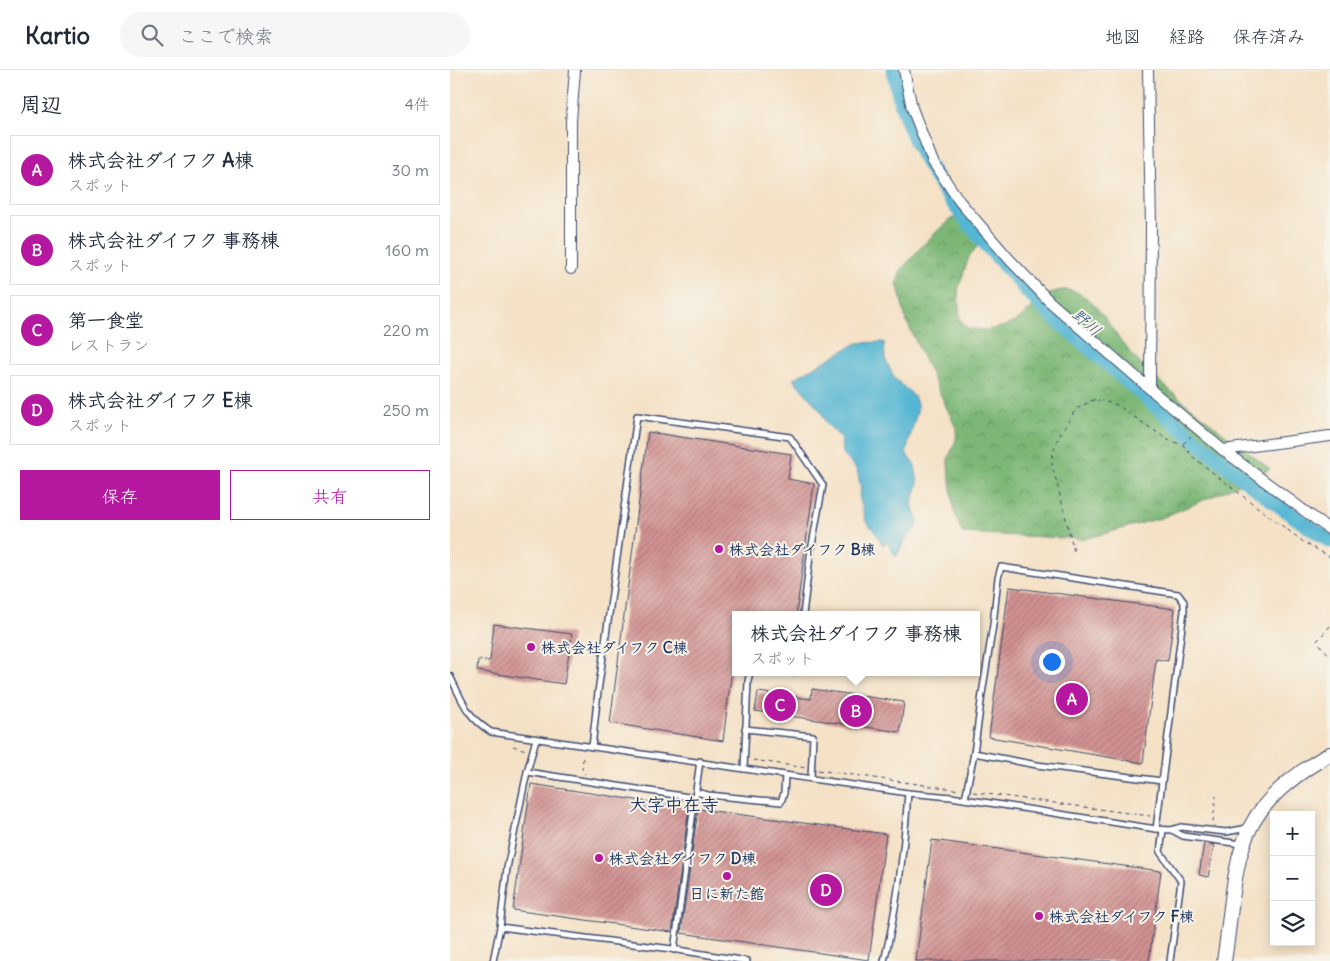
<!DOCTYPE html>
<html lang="ja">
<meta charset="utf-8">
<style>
:root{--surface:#fff;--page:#f6f6f7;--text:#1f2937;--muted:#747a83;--line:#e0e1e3;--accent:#b5179e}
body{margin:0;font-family:Delius,"Klee One",sans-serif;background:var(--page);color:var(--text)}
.controls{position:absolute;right:15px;bottom:15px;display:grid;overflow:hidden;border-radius:0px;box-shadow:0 2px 12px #0003}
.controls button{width:45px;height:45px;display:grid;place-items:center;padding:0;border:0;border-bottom:1px solid var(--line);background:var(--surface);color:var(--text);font:25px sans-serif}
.you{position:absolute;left:601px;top:591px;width:18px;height:18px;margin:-12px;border:4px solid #fff;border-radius:50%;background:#1a73e8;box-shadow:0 0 0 8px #1a73e833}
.badge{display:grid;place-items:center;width:32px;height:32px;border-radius:50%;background:var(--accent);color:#fff;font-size:16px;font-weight:700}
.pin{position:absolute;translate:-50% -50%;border:2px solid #fff;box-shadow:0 1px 5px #0006}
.popup{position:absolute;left:282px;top:541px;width:248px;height:65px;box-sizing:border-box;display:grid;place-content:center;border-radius:0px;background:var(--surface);filter:drop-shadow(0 1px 4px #0005);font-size:16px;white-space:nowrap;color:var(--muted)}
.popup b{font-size:19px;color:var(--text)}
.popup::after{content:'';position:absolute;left:50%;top:100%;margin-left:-10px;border:10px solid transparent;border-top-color:var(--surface)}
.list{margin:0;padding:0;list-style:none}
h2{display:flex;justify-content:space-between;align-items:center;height:65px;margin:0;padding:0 20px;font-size:21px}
h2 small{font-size:16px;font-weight:400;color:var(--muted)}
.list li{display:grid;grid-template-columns:32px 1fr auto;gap:15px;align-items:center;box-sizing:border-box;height:70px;margin:0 10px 10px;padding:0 10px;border:1px solid var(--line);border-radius:0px}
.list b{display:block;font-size:19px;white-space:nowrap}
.list p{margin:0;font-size:16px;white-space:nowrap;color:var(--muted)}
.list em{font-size:16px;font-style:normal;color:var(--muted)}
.actions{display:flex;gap:10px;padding:15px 20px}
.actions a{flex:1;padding:11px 0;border:1px solid var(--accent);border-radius:0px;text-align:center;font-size:18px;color:var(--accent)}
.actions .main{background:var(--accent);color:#fff}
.icon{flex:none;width:28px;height:28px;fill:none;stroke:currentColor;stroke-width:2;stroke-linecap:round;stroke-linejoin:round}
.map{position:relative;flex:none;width:880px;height:891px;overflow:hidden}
header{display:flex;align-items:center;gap:30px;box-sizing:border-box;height:70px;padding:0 25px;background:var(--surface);border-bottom:1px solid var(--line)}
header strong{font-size:24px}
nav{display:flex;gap:28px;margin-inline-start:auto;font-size:18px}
.search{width:350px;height:45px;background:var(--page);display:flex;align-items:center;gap:12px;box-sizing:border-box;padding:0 18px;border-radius:28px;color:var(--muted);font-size:19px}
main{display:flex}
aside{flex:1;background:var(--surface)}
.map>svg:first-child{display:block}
.forest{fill:url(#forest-crowns);stroke:#4b736a}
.water{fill:#55b6d3;stroke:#387298}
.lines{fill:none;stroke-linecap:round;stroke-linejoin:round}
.river{stroke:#55b6d3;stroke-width:15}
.building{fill:url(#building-hatch)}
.lane-casing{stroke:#3c4a6e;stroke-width:8}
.street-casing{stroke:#3c4a6e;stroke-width:12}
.secondary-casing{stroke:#3c4a6e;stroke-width:16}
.path{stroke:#3c4a6e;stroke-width:1;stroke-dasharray:4 4;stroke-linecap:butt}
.lane{stroke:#fff;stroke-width:5}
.street{stroke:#fff;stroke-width:10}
.secondary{stroke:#fff;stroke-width:14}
.poi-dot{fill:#b5179e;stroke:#f7f3e8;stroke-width:2}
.labels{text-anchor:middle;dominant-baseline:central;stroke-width:4;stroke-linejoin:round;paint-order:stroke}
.poi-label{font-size:15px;font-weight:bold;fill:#1b2f5e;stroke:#f7f3e8;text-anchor:start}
.water-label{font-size:16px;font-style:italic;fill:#2c5881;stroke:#f7f3e8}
.quarter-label{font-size:18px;font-weight:bold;fill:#1b2f5e;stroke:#f7f3e8}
</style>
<header>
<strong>Kartio</strong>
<div class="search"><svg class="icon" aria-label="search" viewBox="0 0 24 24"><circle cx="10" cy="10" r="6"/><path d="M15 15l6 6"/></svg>ここで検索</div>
<nav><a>地図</a><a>経路</a><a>保存済み</a></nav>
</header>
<main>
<aside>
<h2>周辺<small>4件</small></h2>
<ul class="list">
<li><span class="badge">A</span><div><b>株式会社ダイフク A棟</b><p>スポット</p></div><em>30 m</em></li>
<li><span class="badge">B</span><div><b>株式会社ダイフク 事務棟</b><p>スポット</p></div><em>160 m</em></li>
<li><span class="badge">C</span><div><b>第一食堂</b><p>レストラン</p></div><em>220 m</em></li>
<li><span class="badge">D</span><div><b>株式会社ダイフク E棟</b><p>スポット</p></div><em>250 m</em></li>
</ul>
<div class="actions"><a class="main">保存</a><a>共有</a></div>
</aside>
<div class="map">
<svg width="880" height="891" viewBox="0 0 880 891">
<defs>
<pattern id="forest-crowns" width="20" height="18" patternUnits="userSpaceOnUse" patternTransform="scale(1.25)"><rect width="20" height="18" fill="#7bb776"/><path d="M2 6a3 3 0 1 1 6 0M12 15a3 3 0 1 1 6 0" fill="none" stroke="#649564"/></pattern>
<pattern id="building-hatch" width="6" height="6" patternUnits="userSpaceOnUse" patternTransform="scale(1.25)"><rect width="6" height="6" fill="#d29291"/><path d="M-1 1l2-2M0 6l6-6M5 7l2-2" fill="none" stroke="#aa787a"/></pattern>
</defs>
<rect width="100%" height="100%" fill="#f7f3e8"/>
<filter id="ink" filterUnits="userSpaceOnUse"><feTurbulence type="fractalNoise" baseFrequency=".02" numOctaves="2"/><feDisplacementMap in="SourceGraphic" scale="10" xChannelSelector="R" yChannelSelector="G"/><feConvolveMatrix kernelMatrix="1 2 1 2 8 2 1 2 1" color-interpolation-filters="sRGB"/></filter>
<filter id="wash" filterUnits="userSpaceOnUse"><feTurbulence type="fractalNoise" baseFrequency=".0096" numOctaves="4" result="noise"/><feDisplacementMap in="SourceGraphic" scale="20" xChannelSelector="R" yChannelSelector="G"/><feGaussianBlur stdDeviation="1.12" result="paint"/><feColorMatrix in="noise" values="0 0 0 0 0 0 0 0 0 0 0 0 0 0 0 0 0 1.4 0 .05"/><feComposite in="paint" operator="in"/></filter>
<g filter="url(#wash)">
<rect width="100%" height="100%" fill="#f4e1c6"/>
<!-- forest -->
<path class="forest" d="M 518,142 L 535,166 L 519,187 L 508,220 L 510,249 L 517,258 C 533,261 548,260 562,253 C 580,244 594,219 616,220 C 644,221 659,258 675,276 C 693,299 716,317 739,336 C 766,357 793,378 820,399 L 770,423 L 711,448 L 634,469 L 512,463 L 504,441 L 498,395 C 497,380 509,378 506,358 L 456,250 L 447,212 L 451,200 L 474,174 L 499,150 Z"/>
<!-- water -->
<polygon class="water" points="434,272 435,288 444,308 464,326 468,337 456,383 465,396 468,413 462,435 468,451 467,458 459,464 446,487 437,472 433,475 423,459 416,452 409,426 411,419 407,400 392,383 391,368 377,354 371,341 343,309 407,273"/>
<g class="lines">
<!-- river -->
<path class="river" d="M 444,0 C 455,77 506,142 557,198 L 560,200 C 584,234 621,261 652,289 C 725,354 799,417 880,471"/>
</g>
<g id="blocks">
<!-- building -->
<g class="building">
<polygon points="198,362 341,384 338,409 364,414 346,545 286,545 286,582 284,582 273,671 160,653"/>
<polygon points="559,517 725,539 718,591 706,589 693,693 539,667"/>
<polygon points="44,554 122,564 114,614 27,601 28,590 40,591"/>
<polygon points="362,619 454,632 450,662 305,641 308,622 361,629"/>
<polygon points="81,714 239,738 222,862 63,840"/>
<polygon points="248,739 436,764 419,890 231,863"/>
<polygon points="482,770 711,801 699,891 466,891"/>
<polygon points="754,773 764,775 758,807 749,805"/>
</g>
</g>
</g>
<g filter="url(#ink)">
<use href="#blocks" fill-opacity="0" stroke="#3c4a6e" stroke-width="1"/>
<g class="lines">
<defs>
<g id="lane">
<polyline points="342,602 343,602"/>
<path d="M 0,606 C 13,632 16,646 41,662 L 458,723 L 501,727 L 706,759 L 721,760 L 731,757 L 776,762 L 798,758"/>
<polyline points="295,659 363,666 361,708"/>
<polyline points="142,677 148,622 187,346 340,367 373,415 360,486 353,545"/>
<polyline points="524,683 587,695 712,711"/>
<polyline points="294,699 298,611 300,602"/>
<polyline points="77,702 245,728"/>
<polyline points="246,722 258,725 331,732 334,723 335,705"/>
<polyline points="515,729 524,683 532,624 543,555 548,508 551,497 728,524 734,532 734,541 706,759"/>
<polyline points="713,760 710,782 731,811 720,891"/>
<polyline points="722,760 733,766 791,774"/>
<polyline points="50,857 222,879 297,891"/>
<polyline points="224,880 250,691"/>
<polyline points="43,891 50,857 57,798 77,702 86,669"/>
<path d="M 434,891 C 448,836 454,779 458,723"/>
</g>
<g id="street">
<polyline points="454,0 462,38 483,92 510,132 559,189 599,231 700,319 773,380 880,460"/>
<polyline points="698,0 701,157 700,319"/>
<polyline points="121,199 121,51 125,0"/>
<polyline points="773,380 880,366"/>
</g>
<path id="secondary" d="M 774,891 C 781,851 782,791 801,756 C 817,725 850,701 880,684"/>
</defs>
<!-- lane casing -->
<use href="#lane" class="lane-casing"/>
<!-- street casing -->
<use href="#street" class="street-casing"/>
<!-- secondary casing -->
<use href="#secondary" class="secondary-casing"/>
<!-- path -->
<g class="path">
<polyline points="733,374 741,366"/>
<polyline points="624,481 601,390 607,370 626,339 645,329 667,335 718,370 733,375 744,388 798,430 855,473 880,487"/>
<polyline points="880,556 867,571 880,586"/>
<polyline points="63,676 76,680"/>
<polyline points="133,688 132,699 135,704"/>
<polyline points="303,690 356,698"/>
<polyline points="368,700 510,720"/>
<polyline points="523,722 700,746"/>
<polyline points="763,752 766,726"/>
</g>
<!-- lane -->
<use href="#lane" class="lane"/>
<!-- street -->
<use href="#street" class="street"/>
<!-- secondary -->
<use href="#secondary" class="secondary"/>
</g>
</g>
<!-- markers -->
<g class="poi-dot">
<circle cx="269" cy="479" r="5"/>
<circle cx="81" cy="577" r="5"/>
<circle cx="149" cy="788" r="5"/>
<circle cx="277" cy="806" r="5"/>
<circle cx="589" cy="846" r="5"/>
</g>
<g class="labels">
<!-- poi labels -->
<g class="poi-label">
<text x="279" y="479">株式会社ダイフク B棟</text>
<text x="91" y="577">株式会社ダイフク C棟</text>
<text x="159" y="788">株式会社ダイフク D棟</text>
<text x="277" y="823" text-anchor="middle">日に新た館</text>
<text x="599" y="846">株式会社ダイフク F棟</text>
</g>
<!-- water labels -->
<g class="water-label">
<text transform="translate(637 252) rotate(41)">野川</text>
</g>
<!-- quarter labels -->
<g class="quarter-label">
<text x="224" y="734">大字中在寺</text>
</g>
</g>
</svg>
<div class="controls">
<button>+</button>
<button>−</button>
<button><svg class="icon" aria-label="layers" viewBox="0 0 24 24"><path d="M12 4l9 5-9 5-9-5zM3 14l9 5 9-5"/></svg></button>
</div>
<div class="you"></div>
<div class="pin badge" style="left:622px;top:629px">A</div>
<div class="pin badge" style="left:406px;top:641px">B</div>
<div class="popup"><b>株式会社ダイフク 事務棟</b>スポット</div>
<div class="pin badge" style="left:330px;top:635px">C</div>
<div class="pin badge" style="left:376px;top:820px">D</div>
</div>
</main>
